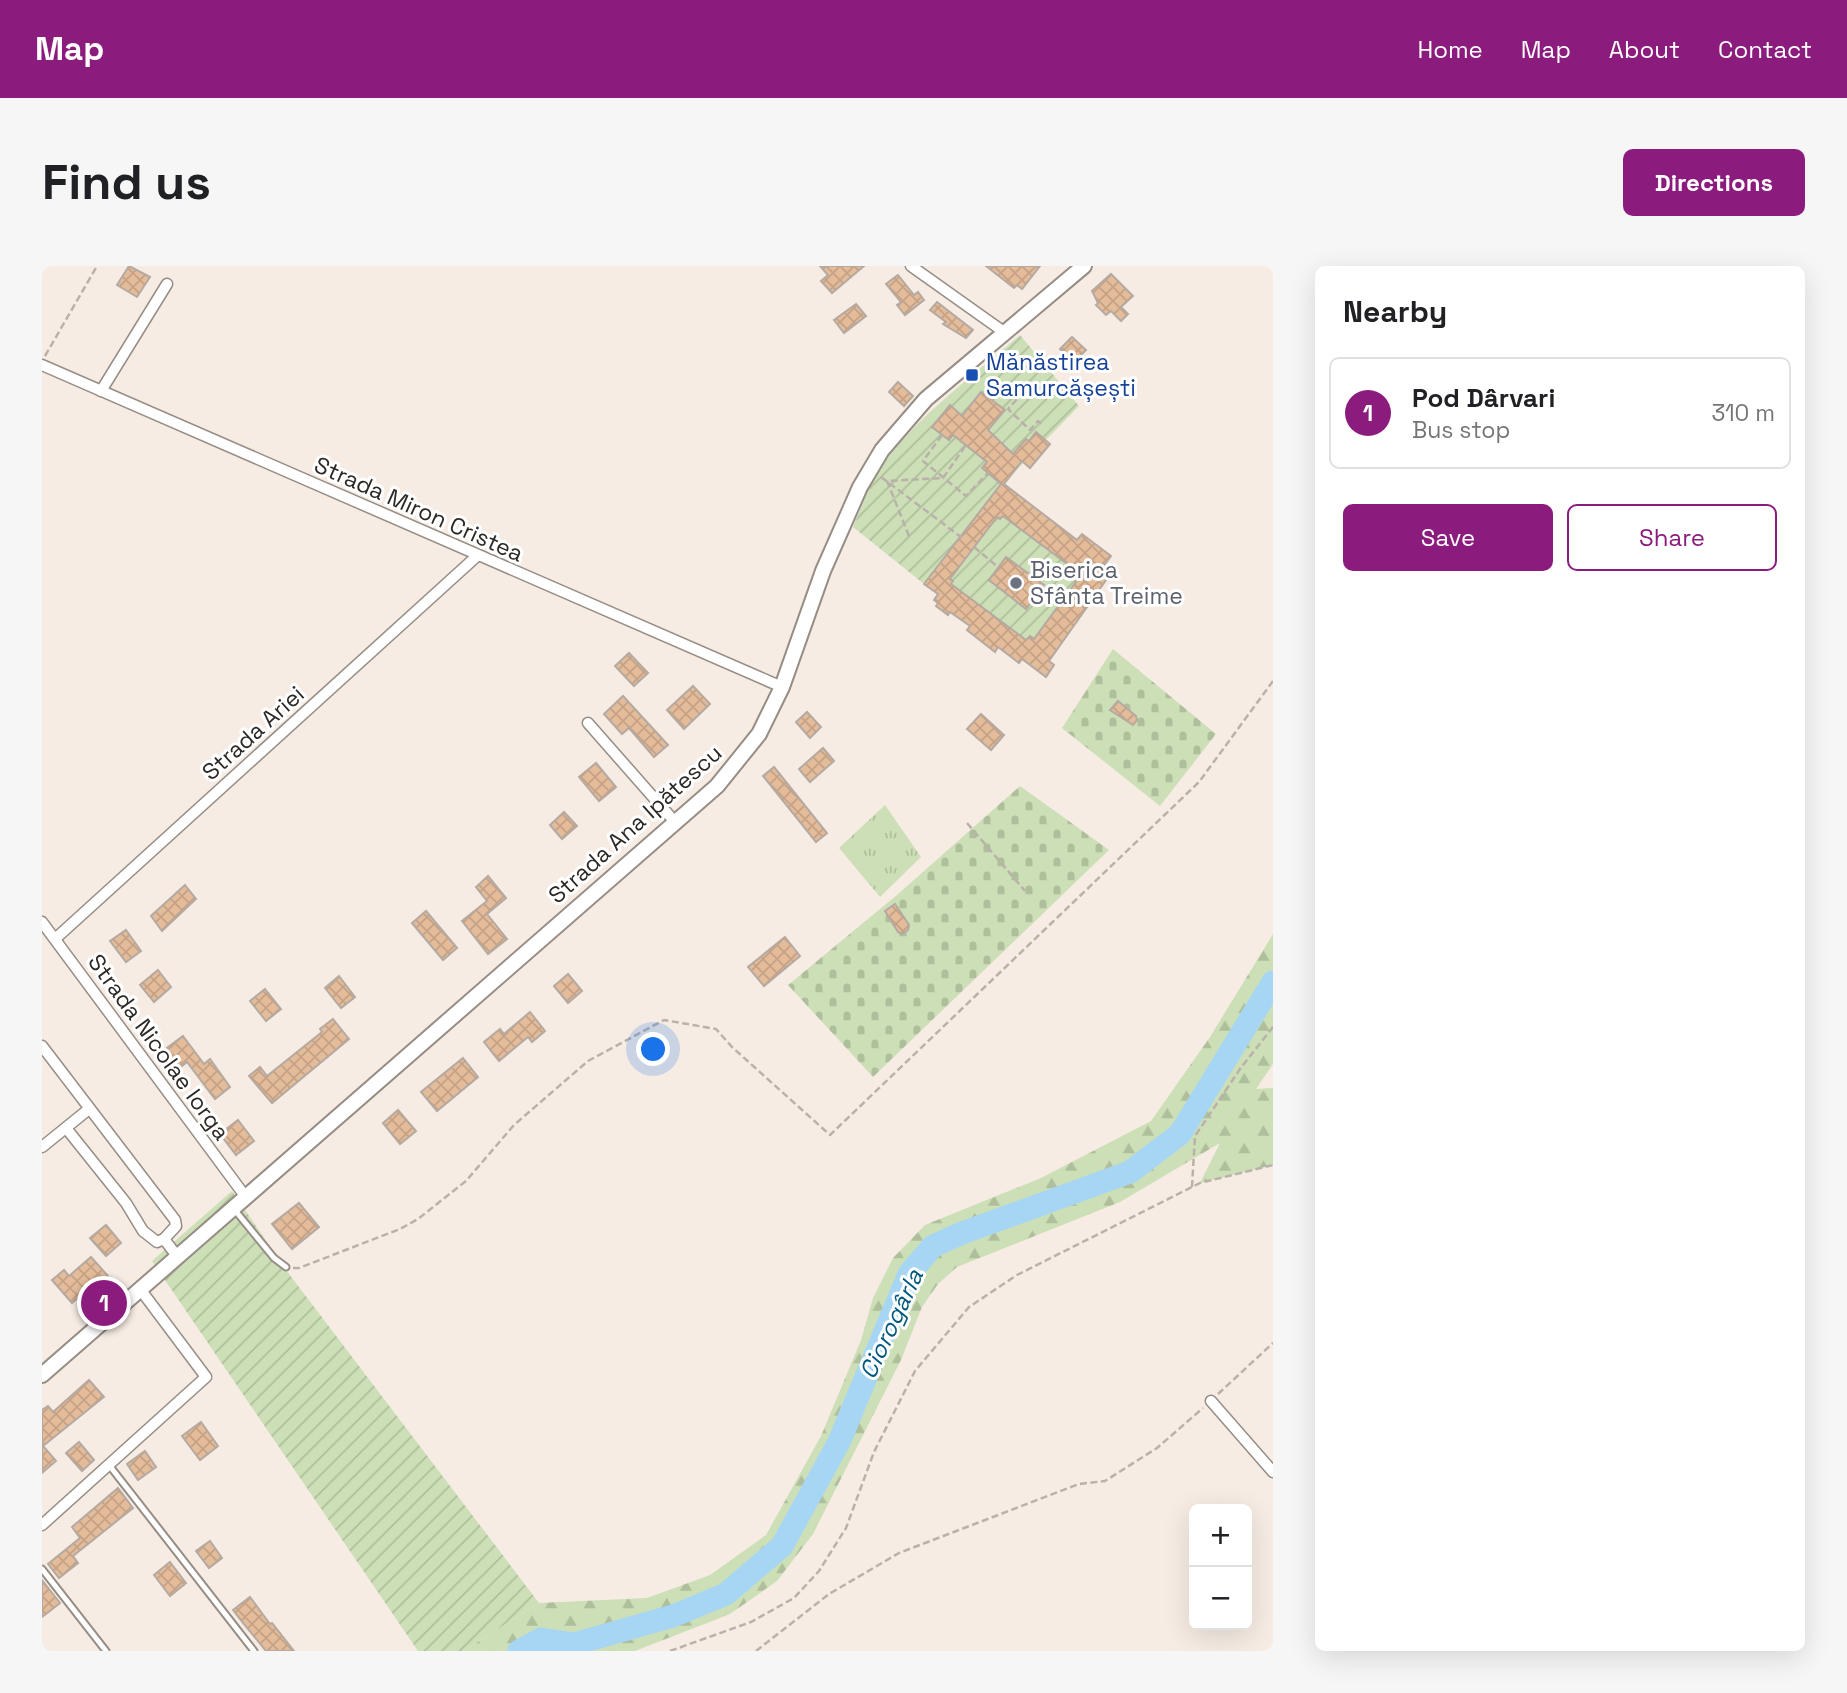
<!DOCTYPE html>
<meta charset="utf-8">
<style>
:root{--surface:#fff;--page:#f6f6f6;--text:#202124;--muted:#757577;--line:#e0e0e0;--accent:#8c1b7e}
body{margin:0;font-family:"Space Grotesk",sans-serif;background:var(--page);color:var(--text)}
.controls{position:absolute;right:21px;bottom:21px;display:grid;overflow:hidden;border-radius:10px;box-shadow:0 7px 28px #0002}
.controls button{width:63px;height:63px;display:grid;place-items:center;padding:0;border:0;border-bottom:2px solid var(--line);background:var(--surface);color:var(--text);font:35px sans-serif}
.you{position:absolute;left:612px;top:784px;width:24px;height:24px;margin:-18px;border:5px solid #fff;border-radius:50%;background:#1a73e8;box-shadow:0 0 0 10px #1a73e833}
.badge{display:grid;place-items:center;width:46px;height:46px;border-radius:50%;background:var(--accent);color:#fff;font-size:23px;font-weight:700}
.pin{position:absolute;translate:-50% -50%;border:4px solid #fff;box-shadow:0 2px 7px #0006}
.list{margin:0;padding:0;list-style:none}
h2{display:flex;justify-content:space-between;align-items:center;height:91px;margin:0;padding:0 28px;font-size:30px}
h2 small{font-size:23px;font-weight:400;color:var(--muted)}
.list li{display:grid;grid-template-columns:46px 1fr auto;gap:21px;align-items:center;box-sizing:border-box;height:112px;margin:0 14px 14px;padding:0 14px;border:2px solid var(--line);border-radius:10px}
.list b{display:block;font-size:26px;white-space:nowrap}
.list p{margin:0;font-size:23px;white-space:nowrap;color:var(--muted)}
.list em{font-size:23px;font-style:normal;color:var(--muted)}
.actions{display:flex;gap:14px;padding:21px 28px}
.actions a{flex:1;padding:16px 0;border:2px solid var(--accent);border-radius:10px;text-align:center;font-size:24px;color:var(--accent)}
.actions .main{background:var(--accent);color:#fff}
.map{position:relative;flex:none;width:1231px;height:1385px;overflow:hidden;border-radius:10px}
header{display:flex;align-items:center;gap:42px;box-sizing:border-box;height:98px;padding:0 35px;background:var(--accent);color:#fff}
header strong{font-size:33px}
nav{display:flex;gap:38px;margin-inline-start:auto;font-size:24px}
.intro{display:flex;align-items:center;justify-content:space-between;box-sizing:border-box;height:168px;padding:0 42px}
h1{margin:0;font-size:49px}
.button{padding:18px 32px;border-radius:10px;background:var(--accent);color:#fff;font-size:24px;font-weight:700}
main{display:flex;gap:42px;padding:0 42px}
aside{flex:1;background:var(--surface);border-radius:10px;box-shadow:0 7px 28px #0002}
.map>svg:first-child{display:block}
.grass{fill:url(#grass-tufts)}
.forest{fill:url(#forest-firs)}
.cemetery{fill:url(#cemetery-stones)}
.garden{fill:url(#garden-furrows)}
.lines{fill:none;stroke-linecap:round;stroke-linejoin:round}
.river{stroke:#a7d6f5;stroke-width:23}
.building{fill:url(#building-cross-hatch);stroke:#b4aaa2;stroke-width:2;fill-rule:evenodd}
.service-casing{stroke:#968d85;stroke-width:9}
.minor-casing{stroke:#968d85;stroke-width:13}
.secondary-casing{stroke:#968d85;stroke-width:18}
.path{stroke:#b9b1aa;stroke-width:2.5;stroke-dasharray:7 3.5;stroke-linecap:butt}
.service{stroke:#fff;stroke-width:5}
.minor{stroke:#fff;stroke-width:10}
.secondary{stroke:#fff;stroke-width:14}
.transit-dot{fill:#1a4fb4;stroke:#fff;stroke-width:2.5}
.worship-dot{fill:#6b7280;stroke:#fff;stroke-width:2.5}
.labels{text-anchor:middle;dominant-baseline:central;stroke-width:6;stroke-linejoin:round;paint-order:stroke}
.transit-label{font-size:23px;fill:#164399;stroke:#fff;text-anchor:start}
.street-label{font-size:23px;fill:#2b2825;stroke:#fff}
.worship-label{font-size:23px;fill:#5b616d;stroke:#fff;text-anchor:start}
.water-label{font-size:24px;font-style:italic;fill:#00587e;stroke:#fff}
</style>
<header>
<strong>Map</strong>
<nav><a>Home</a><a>Map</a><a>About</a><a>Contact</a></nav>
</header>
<div class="intro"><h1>Find us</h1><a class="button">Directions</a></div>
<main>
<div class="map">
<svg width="1231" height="1385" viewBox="0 0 1231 1385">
<defs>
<pattern id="grass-tufts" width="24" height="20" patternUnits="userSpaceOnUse" patternTransform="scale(1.75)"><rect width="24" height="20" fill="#ccdfb6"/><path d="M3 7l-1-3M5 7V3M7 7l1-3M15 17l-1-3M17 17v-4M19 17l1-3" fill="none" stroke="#afbf9c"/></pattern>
<pattern id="forest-firs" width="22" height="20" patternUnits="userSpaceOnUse" patternTransform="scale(1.75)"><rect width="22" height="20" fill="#ccdfb6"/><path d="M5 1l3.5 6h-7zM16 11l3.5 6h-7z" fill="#afbf9c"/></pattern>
<pattern id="cemetery-stones" width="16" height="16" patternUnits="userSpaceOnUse" patternTransform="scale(1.75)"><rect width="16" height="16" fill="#ccdfb6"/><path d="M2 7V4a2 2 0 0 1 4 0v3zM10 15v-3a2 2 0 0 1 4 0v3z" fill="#afbf9c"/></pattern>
<pattern id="garden-furrows" width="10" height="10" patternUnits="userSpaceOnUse" patternTransform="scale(1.75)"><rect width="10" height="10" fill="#ccdfb6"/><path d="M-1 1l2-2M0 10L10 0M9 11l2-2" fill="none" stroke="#afbf9c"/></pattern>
<pattern id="building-cross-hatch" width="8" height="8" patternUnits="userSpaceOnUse" patternTransform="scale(1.75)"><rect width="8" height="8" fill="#e5bc9a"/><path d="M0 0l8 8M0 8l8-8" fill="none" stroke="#c5a285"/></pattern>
</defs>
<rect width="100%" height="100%" fill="#f6ece4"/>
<!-- grass -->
<polygon class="grass" points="843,539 879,591 838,631 797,582"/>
<!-- forest -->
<polygon class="forest" points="1231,668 1231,798 1214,823 1231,822 1231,899 1158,917 1178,877 1078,936 915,1001 896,1018 880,1041 859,1094 771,1268 735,1315 688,1348 593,1385 421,1385 497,1337 605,1332 668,1309 724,1269 779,1170 819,1074 831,1032 851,992 883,959 999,912 1109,855 1168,771"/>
<!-- cemetery -->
<g class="cemetery">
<polygon points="1071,383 1174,468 1118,540 1020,462"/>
<polygon points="978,520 1067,584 831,811 746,719 855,629"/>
</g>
<!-- garden -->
<g class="garden">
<path d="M 978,69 L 1037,140 L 954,225 L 882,318 L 811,261 C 821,238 829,214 844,194 C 881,146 933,108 978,69 Z"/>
<polygon points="961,250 1036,306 1033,310 1036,313 992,373 988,370 984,374 909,318 908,313 955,251 958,253"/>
<polygon points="190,925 244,1004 497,1337 421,1385 376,1385 110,995"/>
</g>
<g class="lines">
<!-- river -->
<polyline class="river" points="477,1385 499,1373 532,1378 631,1350 684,1328 740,1280 797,1176 867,1008 891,980 920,967 1088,906 1138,868 1231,716"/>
</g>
<!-- building -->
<g class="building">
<polygon points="87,0 108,11 95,31 75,19"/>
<polygon points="778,0 822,0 790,27 779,15 786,9"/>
<polygon points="944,0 998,0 980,23 975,19 972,22"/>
<polygon points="1069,8 1091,30 1079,41 1086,48 1079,55 1069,45 1064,49 1054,39 1056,37 1050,25"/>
<polygon points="856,9 872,29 876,26 882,34 863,49 855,39 859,36 844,18"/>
<polygon points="895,36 931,64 924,72 901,58 904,56 888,44"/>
<polygon points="814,38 824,50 802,67 792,54"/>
<polygon points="1030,71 1044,84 1032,96 1018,83"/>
<polygon points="856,116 871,130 862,140 847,126"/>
<path d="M 939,126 L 963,144 L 946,164 L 971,188 L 984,173 L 987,175 L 994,166 L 1008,178 L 988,202 L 980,195 L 962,218 L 1035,274 L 1040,268 L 1069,290 L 1061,301 L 1069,307 L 1007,395 L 1012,399 L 1004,411 L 980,393 L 977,397 L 956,381 L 953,386 L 925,364 L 928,360 L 908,346 L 906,349 L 894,340 L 896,337 L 892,334 L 896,328 L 882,318 L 959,218 L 940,202 L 945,196 L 911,169 L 907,174 L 890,161 L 908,139 L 920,150 ZM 961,250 L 1036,306 L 1033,310 L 1036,313 L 992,373 L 988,370 L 984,374 L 909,318 L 911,315 L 908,313 L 955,251 L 958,253 Z"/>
<polygon points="964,291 1002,319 984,343 947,314"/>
<polygon points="587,387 606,407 592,420 573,400"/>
<polygon points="651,420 668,438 642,463 625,444"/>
<polygon points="581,430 626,479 612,491 587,462 580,468 562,448"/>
<polygon points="1076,435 1094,450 1095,454 1091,459 1068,444"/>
<polygon points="765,446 779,461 768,472 754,456"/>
<polygon points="939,448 962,469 949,484 925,463"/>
<polygon points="781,482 792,495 768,516 757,503"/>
<polygon points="554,497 574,521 557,535 537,511"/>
<polygon points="732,501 785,567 774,576 721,510"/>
<polygon points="522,546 535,560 520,573 508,559"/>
<polygon points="446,610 464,632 445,648 465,673 446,688 420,655 445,635 434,621"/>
<polygon points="143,619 154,633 120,665 109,650"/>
<polygon points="853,638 867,659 866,664 860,668 856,666 843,645"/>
<polygon points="384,645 415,682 401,694 370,657"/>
<polygon points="84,664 99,685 84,696 68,675"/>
<polygon points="743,671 758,690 722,720 706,701"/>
<polygon points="116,704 129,721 112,736 98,719"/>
<polygon points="526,708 540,725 526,737 512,720"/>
<polygon points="297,710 313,731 299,742 283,722"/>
<polygon points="223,723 239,743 224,755 208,735"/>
<polygon points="488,746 503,765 490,776 486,771 457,795 442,776 458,763 462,768"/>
<polygon points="291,753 307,773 230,837 207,810 218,801 225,810 280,766 278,763"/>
<polygon points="141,770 162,798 168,793 188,821 173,833 145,796 135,804 121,785"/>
<polygon points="421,792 436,811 395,845 379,826"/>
<polygon points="356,844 374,865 358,878 341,857"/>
<polygon points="196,854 212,875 194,889 178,868"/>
<polygon points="257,937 277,961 250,983 230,958"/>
<polygon points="64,959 79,977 64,990 48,972"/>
<polygon points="49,991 66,1010 55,1020 52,1017 30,1037 10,1014 22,1004 27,1010"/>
<polygon points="47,1114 62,1131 1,1180 14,1195 0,1207 0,1144 6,1140 11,1146"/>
<polygon points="159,1156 176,1180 158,1194 140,1170"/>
<polygon points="37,1176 52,1194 40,1205 24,1187"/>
<polygon points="103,1185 114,1201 96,1214 85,1198"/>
<polygon points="76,1222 91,1242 31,1290 36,1297 17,1312 6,1298 38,1272 30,1261"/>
<polygon points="168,1275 180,1292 167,1302 154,1285"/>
<polygon points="128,1296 144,1317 128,1330 112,1309"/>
<polygon points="0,1314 18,1337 0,1351"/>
<polygon points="208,1331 228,1358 230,1357 252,1385 224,1385 202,1358 191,1344"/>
</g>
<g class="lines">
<defs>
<g id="service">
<polyline points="192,943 232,992 244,1001"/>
<polyline points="67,1199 212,1385"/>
<polyline points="0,1303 64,1385"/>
</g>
<g id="minor">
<polyline points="869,0 962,66"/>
<polyline points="0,99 740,421"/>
<polyline points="59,125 125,18"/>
<polyline points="546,457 633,556"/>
<polyline points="0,656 203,930"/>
<polyline points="13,673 435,290"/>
<polyline points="0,780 133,954 134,960 122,973"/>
<polyline points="24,862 84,937 101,965 115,976 122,973"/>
<polyline points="0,881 47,843"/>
<polyline points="122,973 135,990"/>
<polyline points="1169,1135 1231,1206"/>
<polyline points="0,1259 164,1111 98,1023"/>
</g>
<polyline id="secondary" points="0,1109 675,520 717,468 740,421 781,305 818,221 840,184 884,133 1042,0"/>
</defs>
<!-- service casing -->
<use href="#service" class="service-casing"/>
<!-- minor casing -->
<use href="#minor" class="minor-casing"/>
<!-- secondary casing -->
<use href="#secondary" class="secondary-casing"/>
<!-- path -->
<g class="path">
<polyline points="3,90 55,0"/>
<polyline points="989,118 966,143 988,164 996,155 1000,158"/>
<polyline points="900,169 881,195 924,230 946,207"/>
<polyline points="839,211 919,271"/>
<polyline points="867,270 845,215 901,212 924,179"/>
<polyline points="932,281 956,301"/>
<polyline points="925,557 983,625"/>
<polyline points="1150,921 1153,870 1198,803 1231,761"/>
<polyline points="251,1002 257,1002 358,963 376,953 424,915 472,859 546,795 622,754 674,763 690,781 788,869 1157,516 1231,415"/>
<polyline points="1176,1128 1231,1077"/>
<polyline points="628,1385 709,1356 752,1332 777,1305 804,1262 832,1186 873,1105 927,1041 975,1009 1158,917 1231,899"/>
<polyline points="714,1385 787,1328 857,1287 1037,1218 1063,1215 1115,1182 1161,1142"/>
</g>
<!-- service -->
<use href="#service" class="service"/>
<!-- minor -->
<use href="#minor" class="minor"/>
<!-- secondary -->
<use href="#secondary" class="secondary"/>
</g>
<!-- markers -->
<rect class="transit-dot" x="923" y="102" width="14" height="14" rx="3.5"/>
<circle class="worship-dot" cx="974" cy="317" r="7"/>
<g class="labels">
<!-- transit labels -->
<g class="transit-label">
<text x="944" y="96">Mănăstirea<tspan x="944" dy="26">Samurcășești</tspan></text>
</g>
<!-- street labels -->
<g class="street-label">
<text transform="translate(377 243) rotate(24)">Strada Miron Cristea</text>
<text transform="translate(211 467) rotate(-42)">Strada Ariei</text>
<text transform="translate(593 558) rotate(-42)">Strada Ana Ipătescu</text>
<text transform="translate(117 781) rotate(54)">Strada Nicolae Iorga</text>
</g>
<!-- worship labels -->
<g class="worship-label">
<text x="988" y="304">Biserica<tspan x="988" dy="26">Sfânta Treime</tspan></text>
</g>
<!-- water labels -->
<g class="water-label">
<text transform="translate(849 1058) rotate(-65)">Ciorogârla</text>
</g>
</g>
</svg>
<div class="controls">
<button>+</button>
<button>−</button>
</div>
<div class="you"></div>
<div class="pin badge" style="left:62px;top:1037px">1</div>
</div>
<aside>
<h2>Nearby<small></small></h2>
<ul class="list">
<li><span class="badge">1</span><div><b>Pod Dârvari</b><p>Bus stop</p></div><em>310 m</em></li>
</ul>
<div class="actions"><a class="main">Save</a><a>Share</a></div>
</aside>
</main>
